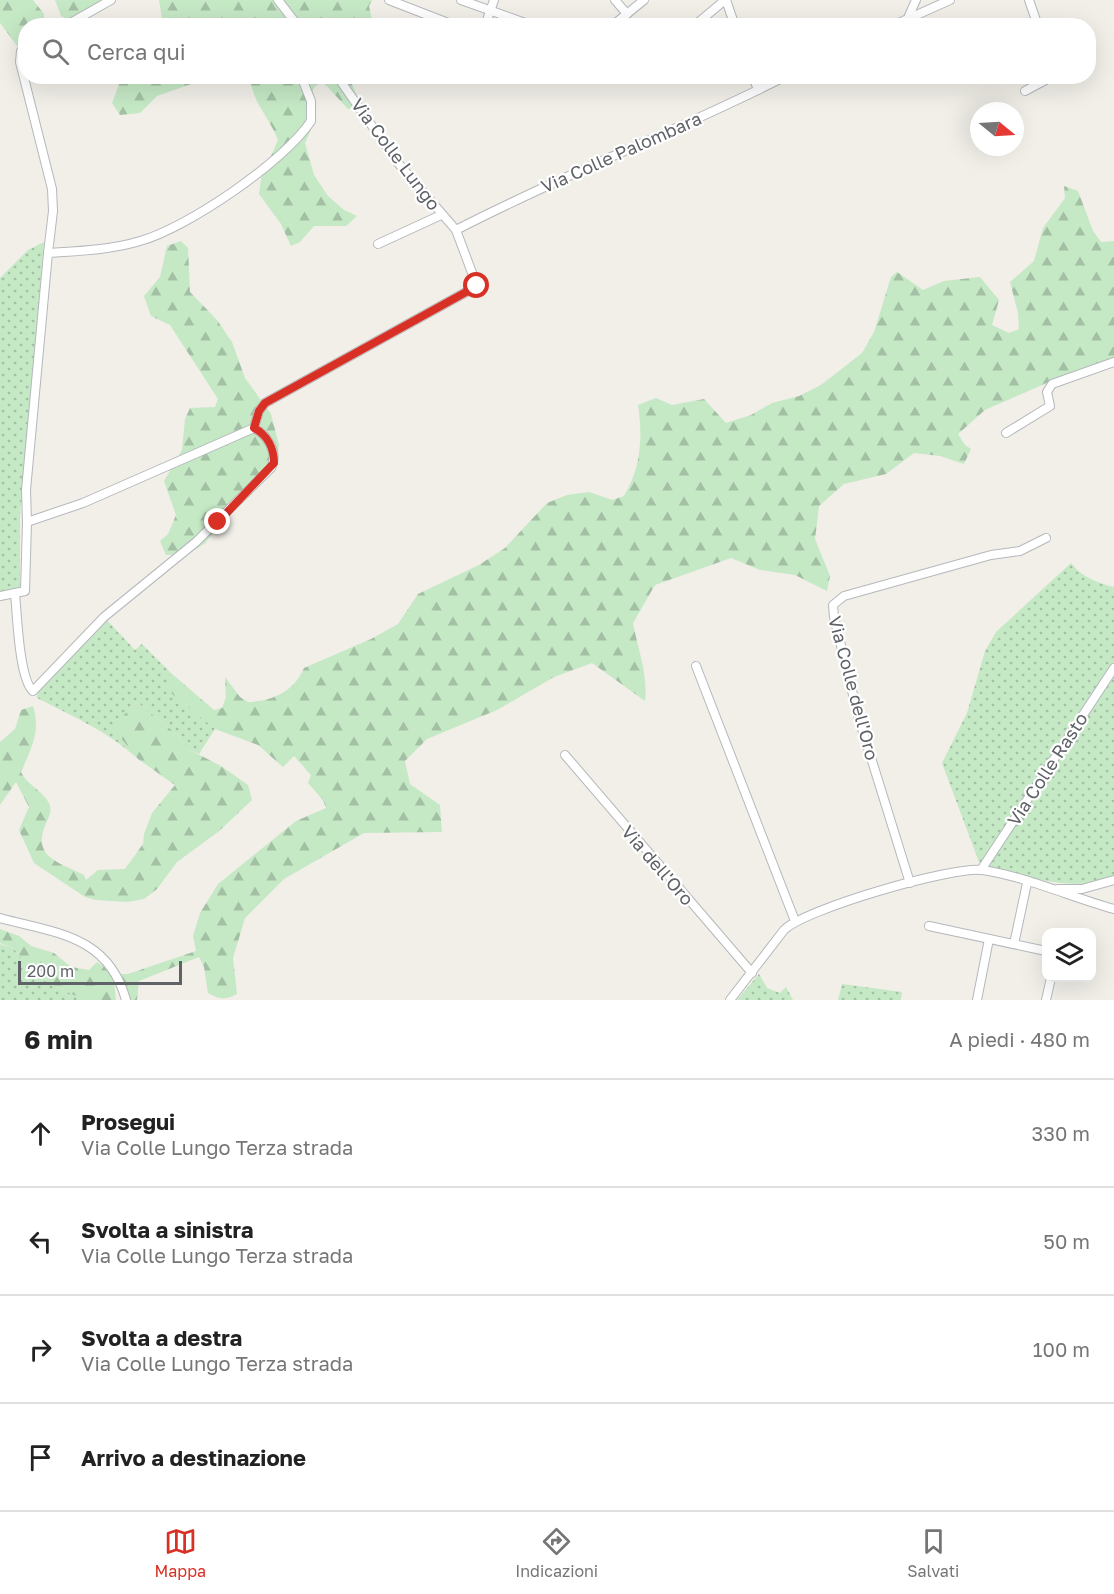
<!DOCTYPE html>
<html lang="it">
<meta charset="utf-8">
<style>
:root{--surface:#fff;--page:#f2f2f2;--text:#222;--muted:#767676;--line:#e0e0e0;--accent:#d93025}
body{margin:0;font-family:"Golos Text",sans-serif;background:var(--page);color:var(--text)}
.controls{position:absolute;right:18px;bottom:18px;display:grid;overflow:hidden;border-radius:12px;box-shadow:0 6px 24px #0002}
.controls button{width:54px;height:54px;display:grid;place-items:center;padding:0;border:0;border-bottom:2px solid var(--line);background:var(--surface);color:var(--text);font:30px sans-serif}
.compass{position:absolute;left:970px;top:102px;width:54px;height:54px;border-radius:50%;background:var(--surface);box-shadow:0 6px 24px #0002;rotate:108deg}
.scale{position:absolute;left:18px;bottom:15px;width:164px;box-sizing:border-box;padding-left:6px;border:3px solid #5f6368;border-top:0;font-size:16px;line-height:21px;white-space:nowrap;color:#5f6368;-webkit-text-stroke:4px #fff;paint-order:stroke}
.stop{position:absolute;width:18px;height:18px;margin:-14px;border:4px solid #d93025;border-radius:50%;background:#fff}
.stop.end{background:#d93025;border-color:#fff;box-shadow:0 2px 6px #0008}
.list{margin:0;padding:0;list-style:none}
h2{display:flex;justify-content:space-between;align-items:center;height:78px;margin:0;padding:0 24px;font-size:26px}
h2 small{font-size:20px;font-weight:400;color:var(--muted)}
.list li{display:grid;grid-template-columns:39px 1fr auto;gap:18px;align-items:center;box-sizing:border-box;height:108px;padding:0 24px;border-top:2px solid var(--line)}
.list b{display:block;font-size:22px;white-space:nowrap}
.list p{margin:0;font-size:20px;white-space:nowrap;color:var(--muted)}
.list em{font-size:20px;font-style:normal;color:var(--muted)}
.icon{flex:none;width:33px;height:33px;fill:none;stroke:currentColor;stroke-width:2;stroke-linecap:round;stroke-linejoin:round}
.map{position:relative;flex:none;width:1114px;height:1000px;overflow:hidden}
.search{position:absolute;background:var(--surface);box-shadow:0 6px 24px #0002;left:18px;right:18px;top:18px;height:66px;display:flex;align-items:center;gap:15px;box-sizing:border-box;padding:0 21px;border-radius:24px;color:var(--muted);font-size:22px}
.sheet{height:510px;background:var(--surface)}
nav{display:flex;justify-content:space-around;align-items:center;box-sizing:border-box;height:84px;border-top:2px solid var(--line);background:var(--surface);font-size:16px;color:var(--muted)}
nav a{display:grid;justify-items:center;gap:3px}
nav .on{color:var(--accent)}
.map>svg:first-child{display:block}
.grass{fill:url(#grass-dots)}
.forest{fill:url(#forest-firs)}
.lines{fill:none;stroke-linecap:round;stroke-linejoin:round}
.minor-casing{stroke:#b5b8bc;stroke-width:10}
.minor{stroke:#fff;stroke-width:8}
.route{stroke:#d93025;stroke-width:8}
.labels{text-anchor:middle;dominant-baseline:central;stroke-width:4.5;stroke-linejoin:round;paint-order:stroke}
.street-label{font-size:18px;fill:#5f6368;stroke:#fff}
</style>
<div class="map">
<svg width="1114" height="1000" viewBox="0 0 1114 1000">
<defs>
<pattern id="grass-dots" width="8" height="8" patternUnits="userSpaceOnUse" patternTransform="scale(1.5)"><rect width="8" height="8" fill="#c5e8c5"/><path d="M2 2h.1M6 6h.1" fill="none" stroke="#a3c0a4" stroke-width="1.8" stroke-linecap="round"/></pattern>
<pattern id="forest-firs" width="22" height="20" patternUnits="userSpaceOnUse" patternTransform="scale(1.5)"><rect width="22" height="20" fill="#c5e8c5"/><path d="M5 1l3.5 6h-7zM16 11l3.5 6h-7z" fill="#a3c0a4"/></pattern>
</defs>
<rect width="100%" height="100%" fill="#f1efe8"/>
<!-- grass -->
<g class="grass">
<polygon points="44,242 20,516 20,587 0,592 0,278 28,250"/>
<path d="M 1071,563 C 1081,577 1098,583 1114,587 L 1114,877 C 1071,893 1032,877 989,867 L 979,862 L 942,763 L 967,713 L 985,651 L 996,632 Z"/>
<path d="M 104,617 L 135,650 L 142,644 L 171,673 L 166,688 L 215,729 L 199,754 L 186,748 L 179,736 L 137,702 L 113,727 L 138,759 C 109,732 72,716 37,698 L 38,687 Z"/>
<polygon points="0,944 13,948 37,977 84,1000 0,1000"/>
<polygon points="759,974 767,988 780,993 786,987 793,1000 737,1000"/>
<polygon points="842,984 902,992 901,1000 838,1000"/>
</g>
<!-- forest -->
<g class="forest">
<polygon points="0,0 33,0 44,14 44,25 26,26 25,46 21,51 0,23"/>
<polygon points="55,0 111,0 73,22 61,16"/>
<polygon points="159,0 372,0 369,6 372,20 389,25 210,26 208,22 203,25 163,25"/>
<polygon points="129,77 208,76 208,78 157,96 140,113 120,115 112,103 120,82"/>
<path d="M 250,77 L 356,77 L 351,82 L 358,98 L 354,108 L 348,109 L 323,82 L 316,85 L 313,90 L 315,121 L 305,143 L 314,175 L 328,196 L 344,210 L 357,216 L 346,226 L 314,226 L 300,242 L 291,246 L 281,224 L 259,194 L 261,179 L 278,140 C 269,117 252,102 250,77 Z"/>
<path d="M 1064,186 L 1078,191 L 1093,231 L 1101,242 L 1114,241 L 1114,359 L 1051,381 L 985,410 L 958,434 L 965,445 L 971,449 L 964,464 L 940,456 L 914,453 L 886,474 L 844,484 L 819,506 L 815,539 L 830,576 L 827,591 L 795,575 L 760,570 L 731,558 L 655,585 L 633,623 C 638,650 648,674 645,701 L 592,663 L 554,677 L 497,710 L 427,739 L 405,761 L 410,784 L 440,805 L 442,832 L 364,833 L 284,879 L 245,918 L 233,958 L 237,994 C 225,1000 220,1000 208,993 L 204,967 L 199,957 L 139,981 L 137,1000 L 129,1000 L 120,974 L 128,974 L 196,951 L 193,936 L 200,913 L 218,884 L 296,821 L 326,808 L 323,800 L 308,783 L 311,775 L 294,756 L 283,767 L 258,745 L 215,729 L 165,688 L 171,673 L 214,710 L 222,708 L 226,697 L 225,677 L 240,697 L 248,702 C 274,701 294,691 304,668 L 371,639 L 398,624 L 418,594 L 479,565 L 505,548 L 547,503 L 567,495 L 589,492 L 612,500 L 624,496 C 641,468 643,437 638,405 L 656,398 L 672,405 L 704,399 L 726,423 L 751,415 L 772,403 L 799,396 L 821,385 L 862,353 L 874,332 L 891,277 L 897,272 L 923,290 L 944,281 L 980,277 L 999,300 L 992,325 L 1009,333 L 1019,329 L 1018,313 L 1010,282 L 1034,261 L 1043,228 L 1065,198 Z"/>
<polygon points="181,241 188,248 190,292 217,320 232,342 245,378 271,414 279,445 276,469 252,489 204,544 188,554 166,555 160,541 168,534 176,515 164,481 182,450 185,419 190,408 215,407 218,399 170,325 151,316 144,296 160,277 167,246"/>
<path d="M 137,702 L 179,736 L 186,748 L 221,766 L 248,785 L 252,800 L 218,832 L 177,862 L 157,889 L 144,899 L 127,902 L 96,900 L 85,897 L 34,863 L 19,830 L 29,807 L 16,782 L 0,805 L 0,742 L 15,729 L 21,710 L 33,706 C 41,732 31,749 21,772 C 27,785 42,790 49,803 C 52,811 50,814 47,821 C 30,857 58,862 84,875 L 86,880 L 98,870 L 125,869 L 143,844 L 144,834 L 152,813 L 175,785 L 138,759 L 112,727 Z"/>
<polygon points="0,929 19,936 31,946 54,953 71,967 89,970 97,962 113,973 116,1000 84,1000 37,977 13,948 0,943"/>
</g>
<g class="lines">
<defs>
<g id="minor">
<polyline points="278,0 298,26"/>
<polyline points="389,0 456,26"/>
<polyline points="461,0 528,24"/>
<polyline points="615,0 627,14"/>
<polyline points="726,0 735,26"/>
<polyline points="1029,0 1038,26"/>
<polyline points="908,18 916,0"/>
<polyline points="65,26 111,0"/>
<polyline points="485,26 494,0"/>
<polyline points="612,26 644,0"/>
<polyline points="694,26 725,0"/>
<polyline points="892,26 950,0"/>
<polyline points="26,46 21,51 20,62 52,189 53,211 48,253"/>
<polyline points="543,76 550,76"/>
<polyline points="753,76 758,90"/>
<polyline points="1025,91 1053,76"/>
<path d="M 456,230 C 564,174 678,131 786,76"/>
<polyline points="378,244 441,215"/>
<polyline points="1006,433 1050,406 1047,392 1052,384 1114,362"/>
<path d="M 27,522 L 26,490 L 48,253 C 78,251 111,250 140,241 C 187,228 284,162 311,121 L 311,101 L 301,76"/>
<path d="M 15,593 C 17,613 19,679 33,691 L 104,617 L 196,542 L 271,468 C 279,453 267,435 254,428"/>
<polyline points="0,596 25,591 27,522 83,503 254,428 259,411 265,403 477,286 456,230 398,163 337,76"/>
<polyline points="696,666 795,921"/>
<polyline points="565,755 752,973"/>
<polyline points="981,870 1114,668"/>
<polyline points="910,883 859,719 834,617 833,605 844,596 991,555 1020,551 1046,538"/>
<polyline points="1058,889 1082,889 1114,880"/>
<path d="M 0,918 C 55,933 108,935 126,1000"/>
<polyline points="929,926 1046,951"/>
<polyline points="1014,944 1027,883"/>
<path d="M 730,1000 L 784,930 C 805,909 952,866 983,870 C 1027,877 1071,897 1114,909"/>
<polyline points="977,1000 989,939"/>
<polyline points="1046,1000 1051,978"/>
</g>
</defs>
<!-- minor casing -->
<use href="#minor" class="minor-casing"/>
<!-- minor -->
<use href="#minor" class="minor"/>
</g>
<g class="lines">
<!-- route -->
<path class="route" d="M 218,522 L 274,463 C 274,448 267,435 254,428 L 259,411 L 265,403 L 477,286"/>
</g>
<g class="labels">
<!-- street labels -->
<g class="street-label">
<text transform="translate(621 152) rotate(-24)">Via Colle Palombara</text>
<text transform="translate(396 154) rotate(53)">Via Colle Lungo</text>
<text transform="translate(854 688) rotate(75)">Via Colle dell'Oro</text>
<text transform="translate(1047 769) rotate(-57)">Via Colle Rasto</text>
<text transform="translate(658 865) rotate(49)">Via dell'Oro</text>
</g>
</g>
</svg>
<div class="controls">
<button><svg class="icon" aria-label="layers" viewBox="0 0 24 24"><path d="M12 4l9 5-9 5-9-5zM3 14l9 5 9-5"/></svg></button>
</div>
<svg class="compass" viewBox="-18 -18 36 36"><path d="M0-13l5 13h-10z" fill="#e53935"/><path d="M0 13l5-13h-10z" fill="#767676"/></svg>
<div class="scale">200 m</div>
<div class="stop" style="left:477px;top:286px"></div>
<div class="stop end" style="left:218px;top:522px"></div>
<div class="search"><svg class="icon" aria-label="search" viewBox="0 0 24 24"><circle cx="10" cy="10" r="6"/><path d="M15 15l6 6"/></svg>Cerca qui</div>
</div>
<section class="sheet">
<h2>6 min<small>A piedi · 480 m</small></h2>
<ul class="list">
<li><svg class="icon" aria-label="ahead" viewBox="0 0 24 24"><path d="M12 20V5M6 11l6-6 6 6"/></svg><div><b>Prosegui</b><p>Via Colle Lungo Terza strada</p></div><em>330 m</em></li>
<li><svg class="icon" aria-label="left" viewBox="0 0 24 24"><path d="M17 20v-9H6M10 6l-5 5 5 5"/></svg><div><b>Svolta a sinistra</b><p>Via Colle Lungo Terza strada</p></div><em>50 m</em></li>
<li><svg class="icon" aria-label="right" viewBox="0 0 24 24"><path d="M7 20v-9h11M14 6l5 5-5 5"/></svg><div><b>Svolta a destra</b><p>Via Colle Lungo Terza strada</p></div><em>100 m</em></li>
<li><svg class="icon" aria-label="arrive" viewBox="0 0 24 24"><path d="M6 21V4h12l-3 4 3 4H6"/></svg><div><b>Arrivo a destinazione</b></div></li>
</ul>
</section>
<nav>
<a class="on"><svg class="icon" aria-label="map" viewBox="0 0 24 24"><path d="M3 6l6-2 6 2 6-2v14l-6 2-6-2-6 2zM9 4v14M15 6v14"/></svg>Mappa</a>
<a><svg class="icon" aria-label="directions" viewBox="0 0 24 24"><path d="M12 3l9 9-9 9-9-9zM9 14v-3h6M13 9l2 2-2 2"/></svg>Indicazioni</a>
<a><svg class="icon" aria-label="saved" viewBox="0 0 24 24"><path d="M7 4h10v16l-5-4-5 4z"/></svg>Salvati</a>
</nav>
